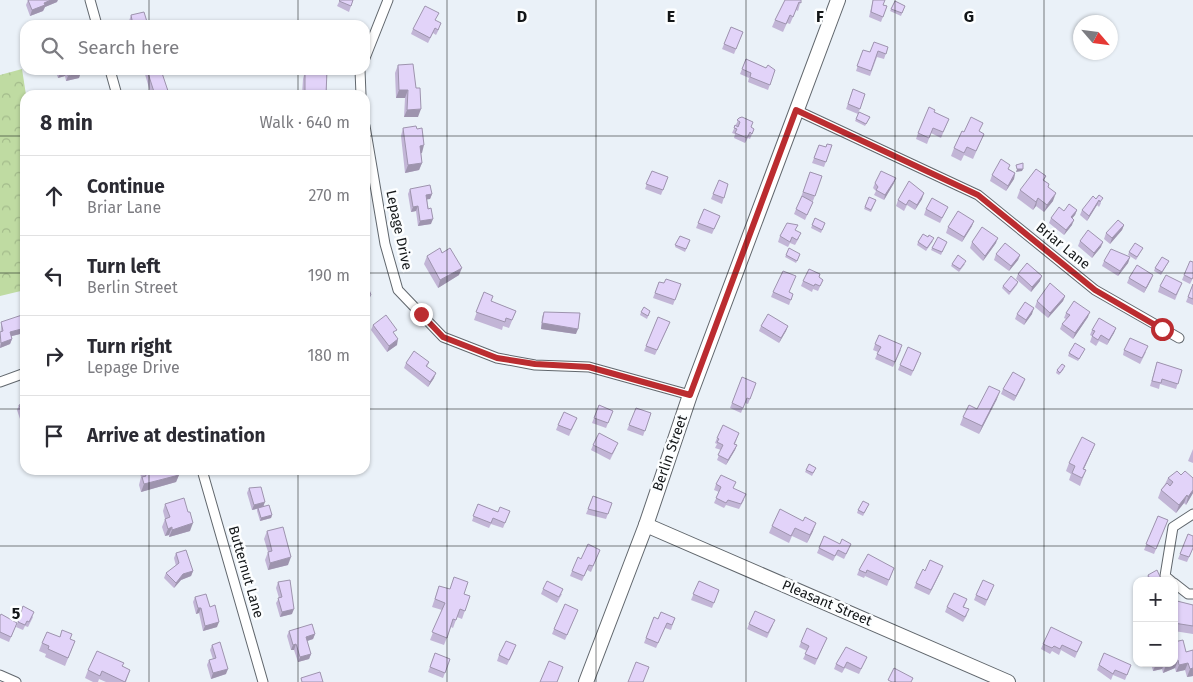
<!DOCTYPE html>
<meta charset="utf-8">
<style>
:root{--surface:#fff;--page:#f2f2f3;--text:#2b2b33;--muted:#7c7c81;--line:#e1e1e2}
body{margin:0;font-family:"Fira Sans",sans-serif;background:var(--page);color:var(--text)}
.controls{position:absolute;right:15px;bottom:15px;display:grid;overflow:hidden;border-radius:10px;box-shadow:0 1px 4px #0004}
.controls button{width:45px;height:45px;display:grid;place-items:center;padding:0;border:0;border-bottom:1px solid var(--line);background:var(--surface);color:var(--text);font:25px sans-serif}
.compass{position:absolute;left:1073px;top:15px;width:45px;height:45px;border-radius:50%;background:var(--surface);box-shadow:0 1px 4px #0004;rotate:118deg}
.stop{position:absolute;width:15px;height:15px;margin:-11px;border:4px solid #bb2c30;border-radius:50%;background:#fff}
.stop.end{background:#bb2c30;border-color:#fff;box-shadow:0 1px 5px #0008}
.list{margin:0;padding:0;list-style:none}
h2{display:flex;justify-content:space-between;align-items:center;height:65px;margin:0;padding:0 20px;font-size:21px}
h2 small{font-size:16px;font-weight:400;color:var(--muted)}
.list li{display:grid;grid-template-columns:32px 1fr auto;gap:15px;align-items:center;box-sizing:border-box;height:80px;padding:0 20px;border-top:1px solid var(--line)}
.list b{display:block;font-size:19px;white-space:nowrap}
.list p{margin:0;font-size:16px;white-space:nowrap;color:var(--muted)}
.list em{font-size:16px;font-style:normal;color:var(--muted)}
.icon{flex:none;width:28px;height:28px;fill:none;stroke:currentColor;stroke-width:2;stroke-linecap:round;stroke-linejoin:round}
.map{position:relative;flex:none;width:1193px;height:682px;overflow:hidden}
.search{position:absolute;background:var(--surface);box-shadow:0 1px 4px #0004;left:20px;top:20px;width:350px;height:55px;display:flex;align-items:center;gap:12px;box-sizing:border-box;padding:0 18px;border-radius:15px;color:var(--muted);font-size:19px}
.panel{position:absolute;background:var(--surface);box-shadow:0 1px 4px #0004;left:20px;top:90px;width:350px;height:385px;border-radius:15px}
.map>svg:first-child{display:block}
.forest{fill:url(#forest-crowns)}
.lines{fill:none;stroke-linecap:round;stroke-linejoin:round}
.street-casing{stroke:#61676d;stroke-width:11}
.secondary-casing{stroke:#61676d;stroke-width:16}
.street{stroke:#fff;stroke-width:9}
.secondary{stroke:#fff;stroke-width:14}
.wall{fill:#c2b5d6}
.shaded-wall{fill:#9e94ae}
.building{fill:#e2d3f9;stroke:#9e94ae}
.route{stroke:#bb2c30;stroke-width:6}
.grid{fill:none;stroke:#131618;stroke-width:1;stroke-opacity:0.55}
.labels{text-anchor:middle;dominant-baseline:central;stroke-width:5;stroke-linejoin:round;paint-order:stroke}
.street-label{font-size:14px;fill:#131618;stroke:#fcfeff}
.grid-label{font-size:16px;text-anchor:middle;font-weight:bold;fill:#131618;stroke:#fcfeff;stroke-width:5;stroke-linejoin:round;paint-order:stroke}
</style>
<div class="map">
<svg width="1193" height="682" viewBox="0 0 1193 682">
<defs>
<pattern id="forest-crowns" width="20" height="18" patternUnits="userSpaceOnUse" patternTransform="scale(1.25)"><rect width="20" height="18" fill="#bfdba2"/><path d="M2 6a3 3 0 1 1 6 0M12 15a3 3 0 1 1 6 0" fill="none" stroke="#a3bb8b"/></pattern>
</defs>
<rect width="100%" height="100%" fill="#eaf1f8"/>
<!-- forest -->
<polygon class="forest" points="22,69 26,95 25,290 0,296 0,75"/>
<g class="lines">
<defs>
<g id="street">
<polyline points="90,0 97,25"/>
<polyline points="365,58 388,0"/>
<polyline points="110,70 117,95"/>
<polyline points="360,70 361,95"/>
<polyline points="796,110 978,195 1095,290 1179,338"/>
<polyline points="365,126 385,244 398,290 443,337 497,358 535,365 589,367 690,395"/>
<polyline points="0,382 25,373"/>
<polyline points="202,470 263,682"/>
<polyline points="1171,581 1165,576 1173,527 1193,514"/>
<polyline points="1174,583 1188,594 1193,594"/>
<polyline points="0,675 16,682"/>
</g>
<g id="secondary">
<polyline points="646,525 1008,682"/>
<polyline points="586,682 646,525 690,395 838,0"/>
</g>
</defs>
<!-- street casing -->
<use href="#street" class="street-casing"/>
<!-- secondary casing -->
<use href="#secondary" class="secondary-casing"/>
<!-- street -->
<use href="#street" class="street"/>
<!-- secondary -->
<use href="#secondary" class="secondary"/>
</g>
<!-- wall -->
<g class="wall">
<polygon points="28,0 57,2 45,7 43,11 30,16 26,5"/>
<polygon points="340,0 353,0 349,12 337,6"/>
<polygon points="785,0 801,0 798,11 796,10 790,24 787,23 783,32 772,27 775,20"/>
<polygon points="873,0 884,0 883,5 887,6 881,22 869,17"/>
<polygon points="895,1 905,6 901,16 890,11"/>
<polygon points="131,15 148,25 130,25 129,21"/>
<polygon points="436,21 439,29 436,35 433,33 428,43 411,34 413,29"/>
<polygon points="731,27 743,32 734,54 722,49"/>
<polygon points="888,47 884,59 877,57 870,76 856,71 863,50 870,52"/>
<polygon points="746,59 766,68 775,70 768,90 748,82 749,78 740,74"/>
<polygon points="398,65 418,117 404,117 405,98 396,98 395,73"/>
<polygon points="48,70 80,70 79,78 66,81 65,76 58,78 56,72 50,75"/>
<polygon points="145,70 161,70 168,91 166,95 151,95 144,71"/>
<polygon points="313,70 327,70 326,95 302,95 303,79 305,71 312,72"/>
<polygon points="853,89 865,94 858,114 846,109"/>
<polygon points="859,112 870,117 865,126 855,121"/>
<polygon points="934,112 949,119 941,138 931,133 927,144 916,139 918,133"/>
<polygon points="739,118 754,129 750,139 748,138 745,143 734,138 735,134 732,133"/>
<polygon points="403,128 422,153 421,153 422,163 419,170 405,173 401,136"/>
<polygon points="979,131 984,134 973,159 964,155 961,161 951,156 954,148 964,132"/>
<polygon points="819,145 826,147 832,145 824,167 812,163"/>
<polygon points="1009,169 1015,173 1014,179 1006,191 990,181 992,175"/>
<polygon points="652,171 668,177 661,195 645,189"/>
<polygon points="810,172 822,176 813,201 806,199 813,202 805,220 794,214 801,197"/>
<polygon points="1046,176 1044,180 1048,187 1053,201 1044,212 1036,206 1033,210 1017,198 1020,190"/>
<polygon points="875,183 894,183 884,200 874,195 876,191 873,188"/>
<polygon points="728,184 722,204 711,199 713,194"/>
<polygon points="410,189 432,194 430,199 427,199 431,224 418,226 416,211 411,212 408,194"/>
<polygon points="1099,195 1101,203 1099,207 1097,205 1087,221 1080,215 1082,210 1096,199"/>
<polygon points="869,197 876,200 871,212 864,209"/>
<polygon points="922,199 915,210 907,205 904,211 896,206 898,200"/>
<polygon points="948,207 940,223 924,215 926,209"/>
<polygon points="704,209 720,216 712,234 696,228"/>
<polygon points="1077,210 1075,215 1072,218 1072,225 1064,235 1049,223 1051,218 1064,211"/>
<polygon points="815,218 825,223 821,233 811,228"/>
<polygon points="1124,225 1122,230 1110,244 1104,239 1106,233"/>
<polygon points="972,226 962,242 946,233 948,227"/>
<polygon points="796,231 799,238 795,245 790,243 788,247 778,242 780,236"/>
<polygon points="680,236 690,240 685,252 675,247"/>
<polygon points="933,241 926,251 917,245 918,242"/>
<polygon points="1080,241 1101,247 1092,258 1078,246"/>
<polygon points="972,242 996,243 983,261 970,248"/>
<polygon points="946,244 941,255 931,250 932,248"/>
<polygon points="1143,248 1136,260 1128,255 1129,252"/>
<polygon points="442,253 459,275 438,288 424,264 427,256"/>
<polygon points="800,254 796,263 785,257 786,255"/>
<polygon points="996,254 1020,255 1018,260 1009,271 994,260"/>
<polygon points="1130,257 1128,263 1118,276 1102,266 1104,261"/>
<polygon points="1169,261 1161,275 1154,271 1155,268"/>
<polygon points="952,264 965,264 959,272 951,266"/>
<polygon points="1018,274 1040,281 1031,292 1016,279"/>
<polygon points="1153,275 1151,280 1144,293 1127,283 1129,278"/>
<polygon points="1184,275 1193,278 1190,284 1182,280"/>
<polygon points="819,277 823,280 818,291 813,289 812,292 801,286 803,281"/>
<polygon points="659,282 664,283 681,284 673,305 653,298"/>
<polygon points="1018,282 1017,285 1009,295 1002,288 1003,286"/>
<polygon points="1182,283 1175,300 1158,292 1160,286"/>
<polygon points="1193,284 1193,305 1186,302"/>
<polygon points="484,292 491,301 516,311 509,328 503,326 502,330 474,320"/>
<polygon points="773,292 789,292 793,294 789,305 771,297"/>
<polygon points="1065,296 1063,301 1048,318 1035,307 1037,301"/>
<polygon points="544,312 576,334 541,329 542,317"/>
<polygon points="641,312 649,314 647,319 640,315"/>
<polygon points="1066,313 1088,317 1073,339 1060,329 1062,324 1066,319 1064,318"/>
<polygon points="1017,314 1032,314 1024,325 1015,319"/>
<polygon points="658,317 668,327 655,355 644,351"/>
<polygon points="1,322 25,324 25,330 24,333 12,336 12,339 10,344 0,348"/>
<polygon points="373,325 395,335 397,345 387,352 371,330"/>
<polygon points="761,326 788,326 786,331 779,343 759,331"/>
<polygon points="1116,328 1114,333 1107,345 1099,341 1096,346 1090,342 1092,336 1090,335 1092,330"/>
<polygon points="875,344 901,350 893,367 875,359 878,352 873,350"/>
<polygon points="1124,350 1146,352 1140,364 1123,355"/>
<polygon points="1084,351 1078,361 1068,356 1069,353"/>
<polygon points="919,359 911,376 898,370 900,365"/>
<polygon points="429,362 427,367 434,378 428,387 404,368 406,363"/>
<polygon points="1157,362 1182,370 1176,389 1160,384 1159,389 1150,386"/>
<polygon points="1064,369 1059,375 1056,373 1057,370"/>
<polygon points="742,377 756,383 748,404 745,403 741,413 730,408"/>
<polygon points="1023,384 1014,401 1001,394 1003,389"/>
<polygon points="997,399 979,434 960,425 963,417"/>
<polygon points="25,403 25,424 22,425 17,410 19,405"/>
<polygon points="599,405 613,411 606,428 592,423"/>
<polygon points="636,408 651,413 643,436 627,430"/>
<polygon points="577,418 569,436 556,430 558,425"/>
<polygon points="739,433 735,444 737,445 735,450 726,465 717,460 721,450 715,448 717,444 715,443 717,438"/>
<polygon points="1095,444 1084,469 1086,470 1080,486 1069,480 1071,474 1066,471 1069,463"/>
<polygon points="593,445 616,448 610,460 591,450"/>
<polygon points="1193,449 1193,463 1188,461"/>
<polygon points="139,470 177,470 179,475 176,482 141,492 139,485 141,477"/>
<polygon points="240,470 255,470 254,472 242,475"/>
<polygon points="806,470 815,470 812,476 805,472"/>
<polygon points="1181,475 1193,493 1186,505 1184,503 1176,513 1158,498 1161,490 1165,484 1168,478"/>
<polygon points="716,484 733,488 744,500 739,509 726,505 724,508 714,503 719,492 714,490"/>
<polygon points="249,488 272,515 271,518 260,521 257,511 257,509 252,510 247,493"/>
<polygon points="593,496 612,503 606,519 586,514"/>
<polygon points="165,504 188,512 190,531 169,537 169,535 165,536 162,527 165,519 163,511"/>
<polygon points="478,504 498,512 510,511 503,528 491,524 489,528 472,521"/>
<polygon points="869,504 863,516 857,513 858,510"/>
<polygon points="1158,516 1168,520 1154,554 1144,550"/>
<polygon points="803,521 813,531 807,543 792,536 789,543 769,533 772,526"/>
<polygon points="267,531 288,565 268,570 265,560 268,552 264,539"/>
<polygon points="1188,534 1193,548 1187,562 1178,559"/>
<polygon points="819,548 849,549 844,559 836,555 833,561 817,553"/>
<polygon points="176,553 193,571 191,576 181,580 174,588 164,578 166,573 176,566 174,558"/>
<polygon points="598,555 591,572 587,570 582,581 570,576 572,571 581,559"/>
<polygon points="894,568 887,586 865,576 864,578 857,575 859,570"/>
<polygon points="925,571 941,571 929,595 914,588 916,583"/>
<polygon points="1148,575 1162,581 1146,581"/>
<polygon points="699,581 719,590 712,608 691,600"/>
<polygon points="278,582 292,614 280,617 276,603 279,598 276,588"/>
<polygon points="439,586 470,596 462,619 457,617 453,628 451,627 444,645 430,640 442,610 432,607"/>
<polygon points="543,589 562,594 557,603 541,594"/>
<polygon points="992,590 985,606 974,600 976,595"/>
<polygon points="195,597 210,607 217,627 203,631 199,613 196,614 193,602"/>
<polygon points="967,599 964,607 967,615 963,622 945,612 947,607"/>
<polygon points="1177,601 1193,605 1193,634 1174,631 1174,606"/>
<polygon points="23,606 33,617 28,627 25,626 23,630 16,627"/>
<polygon points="578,610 565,640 552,634 554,629"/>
<polygon points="0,616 17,623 9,642 0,638"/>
<polygon points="654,617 658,619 675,618 671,630 665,628 656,648 644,643"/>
<polygon points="749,624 773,625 767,638 747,629"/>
<polygon points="289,631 315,634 313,639 307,641 311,654 309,659 298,662 294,650 291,650 287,636"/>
<polygon points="60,637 75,641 65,666 45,657 46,654 39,651 42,643"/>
<polygon points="827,638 815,665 803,659 807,651 799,647 801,642"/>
<polygon points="1082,642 1075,658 1061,650 1059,655 1052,651 1050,654 1041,649 1043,644"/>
<polygon points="212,645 226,674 211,679 207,665 209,660 213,659 210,650"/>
<polygon points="1193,650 1193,676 1187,677 1185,670 1176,672 1175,668 1163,673 1162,669 1153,671 1151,663 1174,663 1186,652"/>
<polygon points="514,651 507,665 497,661 499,655"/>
<polygon points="435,653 450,659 443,678 428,672"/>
<polygon points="867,657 859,674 845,668 842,673 834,669 836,664"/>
<polygon points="1099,665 1129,670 1125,680 1113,675 1111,680 1097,670"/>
<polygon points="122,666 130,670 126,682 106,682 99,679 98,682 93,682 85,678 88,670"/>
</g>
<!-- shaded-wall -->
<g class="shaded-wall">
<polygon points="51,0 58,0 57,2 45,7 43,11 30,16 32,10 44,3"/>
<polygon points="51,70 57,70 56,72 50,75"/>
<polygon points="67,71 65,76 58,78 60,73"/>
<polygon points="81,72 79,78 66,81 68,76"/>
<polygon points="399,90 408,90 405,98 396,98"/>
<polygon points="168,91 166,95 155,95"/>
<polygon points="421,109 418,117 404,117 407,110"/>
<polygon points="424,145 422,153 417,154 420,146"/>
<polygon points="422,163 419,170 405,173 408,165"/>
<polygon points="1017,169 1023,169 1022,171 1016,172"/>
<polygon points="1015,173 1014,179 1006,191 1008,186"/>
<polygon points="896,178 894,183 884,200 885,195"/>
<polygon points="924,193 922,199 915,210 917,205"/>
<polygon points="1056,193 1053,201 1044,212 1047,205"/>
<polygon points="432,194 430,199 424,200 426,195"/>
<polygon points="1038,198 1036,206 1033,210 1036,202"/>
<polygon points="1099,200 1097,205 1087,221 1089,216"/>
<polygon points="418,206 416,211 411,212 413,207"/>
<polygon points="1077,210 1075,215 1069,222 1071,217"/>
<polygon points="433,219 431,224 418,226 420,221"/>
<polygon points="1074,220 1072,225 1064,235 1066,230"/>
<polygon points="974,221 972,226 962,242 964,237"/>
<polygon points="1124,225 1122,230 1110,244 1112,238"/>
<polygon points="998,238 996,243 983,261 985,256"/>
<polygon points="1103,242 1101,247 1092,258 1094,253"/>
<polygon points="1020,255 1018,260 1009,271 1011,266"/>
<polygon points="1130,257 1128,263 1118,276 1120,271"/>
<polygon points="462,268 459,275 438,288 440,280"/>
<polygon points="1153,275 1151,280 1144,293 1146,288"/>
<polygon points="1042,276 1040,281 1031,292 1032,287"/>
<polygon points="371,295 369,300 365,302 365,298"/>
<polygon points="1065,296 1063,301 1048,318 1050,313"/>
<polygon points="1034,308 1032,314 1024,325 1026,320"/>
<polygon points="1090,312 1088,317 1073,339 1075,333"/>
<polygon points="542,323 578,329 576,334 541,329"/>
<polygon points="788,326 786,331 779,343 781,338"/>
<polygon points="25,328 24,333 8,337 10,332"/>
<polygon points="1116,328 1114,333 1107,345 1109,340"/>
<polygon points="12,339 10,344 0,348 1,343"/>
<polygon points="398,339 397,345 387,352 389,346"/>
<polygon points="436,373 434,378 428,387 430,382"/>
<polygon points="1025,379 1023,384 1014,401 1016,396"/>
<polygon points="1000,391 997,399 979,434 982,426"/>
<polygon points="25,419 25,424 22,425 24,420"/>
<polygon points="1095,444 1092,451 1080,477 1083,469"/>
<polygon points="737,445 735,450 726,465 728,460"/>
<polygon points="244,470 255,470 254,472 242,475"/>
<polygon points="179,475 176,482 141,492 144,484"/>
<polygon points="1193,490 1193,493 1186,505 1188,497"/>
<polygon points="1187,495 1184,503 1176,513 1179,505"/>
<polygon points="265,502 263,507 252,510 254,505"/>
<polygon points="272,515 271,518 260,521 261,518"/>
<polygon points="193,523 190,531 169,537 172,530"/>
<polygon points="816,523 813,531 807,543 810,535"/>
<polygon points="172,527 169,535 165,536 168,529"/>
<polygon points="291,557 288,565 268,570 270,563"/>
<polygon points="943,566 941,571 929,595 931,590"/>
<polygon points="193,571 191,576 181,580 174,588 176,583 183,574"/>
<polygon points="198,608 201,608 199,613 196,614"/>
<polygon points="294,609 292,614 280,617 282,612"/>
<polygon points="219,622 217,627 203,631 205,626"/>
<polygon points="315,634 313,639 304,642 306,637"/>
<polygon points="296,644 294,650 291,650 293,645"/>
<polygon points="311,654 309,659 298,662 300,657"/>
<polygon points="1178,660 1175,668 1163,673 1166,665 1171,663 1174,663 1174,662"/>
<polygon points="1165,663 1162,669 1153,671 1156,664"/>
<polygon points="1188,663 1185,670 1176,672 1179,665"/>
<polygon points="1193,668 1193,676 1187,677 1190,669"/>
<polygon points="228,669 226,674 211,679 213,673"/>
</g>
<!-- building -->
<g class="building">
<polygon points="28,0 51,0 44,3 45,5 32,10"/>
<polygon points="340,0 353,0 351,6 339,1"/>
<polygon points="785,0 801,0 801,3 799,2 793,17 790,15 786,24 775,20"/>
<polygon points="873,0 885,0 883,5 887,6 883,17 871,12"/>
<polygon points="895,1 905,6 902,13 891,9"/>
<polygon points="425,6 439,13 435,20 441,23 438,30 435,28 430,38 413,29"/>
<polygon points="144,12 148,25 133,25 131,15"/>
<polygon points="327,21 335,25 325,25"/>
<polygon points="731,27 743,32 736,49 724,44"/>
<polygon points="874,42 888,47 886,54 878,51 871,71 857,66 863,50 870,52"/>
<polygon points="746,59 766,68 768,65 775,70 770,85 750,77 751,73 742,69"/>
<polygon points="413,64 416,88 420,88 421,109 407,110 408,90 399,90 398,65"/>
<polygon points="59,70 80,70 81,72 68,76 67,71 60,73"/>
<polygon points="147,70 161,70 168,91 155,95"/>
<polygon points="314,70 327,70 326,95 305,95 305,71 314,72"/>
<polygon points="853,89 865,94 860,109 848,104"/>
<polygon points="929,107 935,110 934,112 949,119 943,132 933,128 929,138 918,133"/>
<polygon points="859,112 870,117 866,124 856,119"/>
<polygon points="742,117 753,122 751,127 754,129 752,134 750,132 747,138 735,133 737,129 734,128 735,125 738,127 740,122 737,120 739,118"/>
<polygon points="971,117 983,123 979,131 984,134 976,151 967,147 964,153 954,148 962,131 964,132"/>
<polygon points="416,126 417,129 422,128 424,145 420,146 422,163 408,165 403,128"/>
<polygon points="827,144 832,145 826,162 814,158 819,145 826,147"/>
<polygon points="1001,159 1010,165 1008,169 1015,173 1008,186 992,175"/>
<polygon points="1023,163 1023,169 1017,169 1016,165"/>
<polygon points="1036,169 1046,176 1043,180 1049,184 1048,187 1056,193 1047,205 1038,198 1036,202 1020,190"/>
<polygon points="652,171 668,177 663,190 646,184"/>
<polygon points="881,171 896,178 885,195 876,190 878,187 875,183"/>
<polygon points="810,172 822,176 815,196 803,192"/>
<polygon points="719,180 728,184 724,198 713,194"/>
<polygon points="909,181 924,193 917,205 909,200 906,205 898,200"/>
<polygon points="430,185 432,194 426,195 428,209 431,208 433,219 420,221 418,206 413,207 410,189"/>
<polygon points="1099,195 1103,198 1100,202 1099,200 1089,216 1082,210 1093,196 1096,199"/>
<polygon points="802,196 813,202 807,215 796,209"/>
<polygon points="869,197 876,200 871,210 865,207"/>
<polygon points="932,198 948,207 942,218 926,209"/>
<polygon points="1069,204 1077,210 1071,217 1074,220 1066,230 1051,218 1059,207 1064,211"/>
<polygon points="704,209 720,216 714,229 698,223"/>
<polygon points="958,211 974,221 964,237 948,227"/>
<polygon points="815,218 825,223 822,230 812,225"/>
<polygon points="1118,220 1124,225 1112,238 1106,233"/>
<polygon points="787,223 798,225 795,230 801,233 797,240 792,237 790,242 780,236"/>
<polygon points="982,227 998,238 985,256 972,242"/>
<polygon points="1088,230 1103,242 1094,253 1080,241"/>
<polygon points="923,234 928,237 929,235 934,238 927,248 918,242"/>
<polygon points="680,236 690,240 686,249 675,245"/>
<polygon points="938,237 947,242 942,252 932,248"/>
<polygon points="1005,243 1020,255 1011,266 996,254"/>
<polygon points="1135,243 1143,248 1137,257 1129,252"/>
<polygon points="440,248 442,253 450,248 462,268 440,280 427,256"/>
<polygon points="789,248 800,254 797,261 786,255"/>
<polygon points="1111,249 1130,257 1120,271 1104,261"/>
<polygon points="958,255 966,261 960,269 952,264"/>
<polygon points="1162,257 1169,261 1162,272 1155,268"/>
<polygon points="1190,261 1193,262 1193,277 1192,279 1184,275"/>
<polygon points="1027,263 1042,276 1032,287 1018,274"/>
<polygon points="1137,265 1153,275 1146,288 1129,278"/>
<polygon points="809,269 820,274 819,277 823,280 820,286 815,284 814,286 803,281"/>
<polygon points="783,271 796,276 789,292 793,294 791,300 773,292"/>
<polygon points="1166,275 1182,283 1176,295 1160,286"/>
<polygon points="1011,276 1018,282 1010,292 1003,286"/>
<polygon points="365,279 371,295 365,298"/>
<polygon points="666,279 681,284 675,300 655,293 659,282 664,283"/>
<polygon points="1050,283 1065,296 1050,313 1037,301"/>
<polygon points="1193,284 1193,299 1188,297"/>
<polygon points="484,292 493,296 491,301 516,311 512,320 506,318 505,322 476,312"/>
<polygon points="1074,301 1090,312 1075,333 1062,324 1070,315 1066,313"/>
<polygon points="1025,302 1034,308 1026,320 1017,314"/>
<polygon points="644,307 650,311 648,316 641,312"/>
<polygon points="544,312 580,313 578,329 542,323"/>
<polygon points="768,314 788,326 781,338 761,326"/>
<polygon points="22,315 25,324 25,328 10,332 12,339 1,343 0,332 3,331 1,322"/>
<polygon points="386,315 397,330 393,332 398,339 389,346 373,325"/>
<polygon points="658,317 670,322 657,350 646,346"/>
<polygon points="1099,318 1116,328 1109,340 1101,335 1098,340 1092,336 1095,331 1092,330"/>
<polygon points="879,335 902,345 895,362 877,354 881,347 875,344"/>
<polygon points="1130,338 1148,346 1142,358 1124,350"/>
<polygon points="1075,343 1085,349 1079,359 1069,353"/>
<polygon points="908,347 921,353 913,371 900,365"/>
<polygon points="414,351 429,362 426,366 436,373 430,382 406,363"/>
<polygon points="1157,362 1182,370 1178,384 1162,379 1161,383 1152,381"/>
<polygon points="1062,364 1065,366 1060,373 1057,370"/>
<polygon points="1013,372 1025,379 1016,396 1003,389"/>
<polygon points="742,377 756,383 750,399 747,398 743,408 732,403"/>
<polygon points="989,386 1000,391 982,426 963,417 969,405 977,409"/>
<polygon points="25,403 25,419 24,420 19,405"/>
<polygon points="599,405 613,411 608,423 594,418"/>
<polygon points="636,408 651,413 645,431 629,425"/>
<polygon points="564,412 577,418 571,430 558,425"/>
<polygon points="723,425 739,433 734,444 737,445 728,460 718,455 723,445 717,442 719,439 717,438"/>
<polygon points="599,433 618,443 612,454 593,445"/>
<polygon points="1082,437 1095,444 1083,469 1086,470 1082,478 1072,473 1075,466 1069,463"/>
<polygon points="809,464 816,468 813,473 806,470"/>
<polygon points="144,470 177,470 179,475 144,484 142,477 146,476"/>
<polygon points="1177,471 1181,475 1185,471 1193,478 1193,490 1188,497 1187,495 1179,505 1161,490 1167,483 1170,486 1173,482 1168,478"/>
<polygon points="721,475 736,482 733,488 746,494 741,504 728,500 726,503 716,498 721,487 716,484"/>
<polygon points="261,487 265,502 254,505 249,488"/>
<polygon points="593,496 612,503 608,514 588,509"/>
<polygon points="184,498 188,512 190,512 193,523 172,530 172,527 168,529 165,519 170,517 165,504"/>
<polygon points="863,501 869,504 864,513 858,510"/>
<polygon points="478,504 498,512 500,507 510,511 505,523 493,518 491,523 473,516"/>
<polygon points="269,505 272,515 261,518 258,508"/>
<polygon points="780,509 803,521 805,517 816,523 810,535 795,528 791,536 772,526"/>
<polygon points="1158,516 1168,520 1156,549 1146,544"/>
<polygon points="283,527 291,557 270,563 268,552 272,551 267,531"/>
<polygon points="1188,534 1193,536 1193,548 1189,557 1180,554"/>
<polygon points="824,536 840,544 842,539 851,544 846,554 838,550 835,556 819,548"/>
<polygon points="588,544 600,550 593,566 589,565 584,576 572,571 578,557 581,559"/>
<polygon points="186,550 193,571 183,574 176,583 166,573 179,563 176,553"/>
<polygon points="868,554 894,568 889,580 867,570 866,573 859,570"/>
<polygon points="930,560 943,566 931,590 916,583 923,569 925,571"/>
<polygon points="1157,570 1162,581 1151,581 1148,575"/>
<polygon points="454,577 468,582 464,594 470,596 465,611 460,609 456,620 453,619 447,638 432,632 445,603 435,599 439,586 450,589"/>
<polygon points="290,580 294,609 282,612 278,598 282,597 278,582"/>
<polygon points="983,580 994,585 987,600 976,595"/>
<polygon points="547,581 563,589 559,597 543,589"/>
<polygon points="699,581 719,590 714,603 693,594"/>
<polygon points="954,593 967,599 963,607 969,609 965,617 947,607"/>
<polygon points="206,594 210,607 215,605 219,622 205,626 201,608 198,608 195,597"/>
<polygon points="1177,601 1193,605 1193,626 1174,623 1174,606 1176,607"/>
<polygon points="565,604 578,610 567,635 554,629"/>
<polygon points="23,606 34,612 29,622 27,621 25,625 18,622"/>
<polygon points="755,611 775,620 768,633 749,624"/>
<polygon points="661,612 675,618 672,625 667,623 658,643 646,638 654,617 658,619"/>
<polygon points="1,614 17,623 11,637 0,632 0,616"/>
<polygon points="312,624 315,634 306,637 311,654 300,657 296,644 293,645 289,631"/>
<polygon points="1051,627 1082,642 1077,652 1062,645 1060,649 1054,646 1052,648 1043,644"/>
<polygon points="807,628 827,638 817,659 805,654 809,646 801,642"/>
<polygon points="62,630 72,634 70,639 75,641 68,658 48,649 49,646 42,643 47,632 60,637"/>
<polygon points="1183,640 1186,652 1193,650 1193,668 1190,669 1188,663 1179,665 1178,660 1174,662 1174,642"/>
<polygon points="506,641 516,645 509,660 499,655"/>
<polygon points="220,642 228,669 213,673 209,660 216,658 212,645"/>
<polygon points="846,647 867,657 861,669 847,662 844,668 836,664"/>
<polygon points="97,651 124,663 122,666 130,670 125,682 102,671 100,676 88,670"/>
<polygon points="435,653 450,659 445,673 430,667"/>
<polygon points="1104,653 1131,665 1127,675 1115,670 1113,674 1099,665"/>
<polygon points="549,661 563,667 557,682 540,682"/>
<polygon points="636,662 649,667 643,682 628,682"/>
<polygon points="894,668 913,678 911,682 892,682 888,680"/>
<polygon points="320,672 323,682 302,682 301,678"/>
</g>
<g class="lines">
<!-- route -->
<polyline class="route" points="421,314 443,337 497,358 535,364 589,367 690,395 796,110 978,195 1095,290 1162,329"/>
</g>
<!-- grid -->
<path class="grid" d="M 149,0 L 149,25M 298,0 L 298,25M 447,0 L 447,682M 596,0 L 596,682M 746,0 L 746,682M 895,0 L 895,682M 1044,0 L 1044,682M 149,70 L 149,95M 298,70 L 298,95M 0,136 L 25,136M 365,136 L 1193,136M 0,273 L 25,273M 365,273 L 1193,273M 0,409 L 25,409M 365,409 L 1193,409M 149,470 L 149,682M 298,470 L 298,682M 0,546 L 1193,546"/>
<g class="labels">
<!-- street labels -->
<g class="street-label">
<text transform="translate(399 230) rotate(78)">Lepage Drive</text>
<text transform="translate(1063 246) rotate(39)">Briar Lane</text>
<text transform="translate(670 453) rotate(-71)">Berlin Street</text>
<text transform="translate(246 572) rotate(74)">Butternut Lane</text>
<text transform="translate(827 603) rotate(23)">Pleasant Street</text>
</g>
</g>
<g class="grid-label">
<text x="522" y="22">D</text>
<text x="671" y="22">E</text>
<text x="820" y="22">F</text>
<text x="969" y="22">G</text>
<text x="16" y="619">5</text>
</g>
</svg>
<div class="controls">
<button>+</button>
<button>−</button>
</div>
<svg class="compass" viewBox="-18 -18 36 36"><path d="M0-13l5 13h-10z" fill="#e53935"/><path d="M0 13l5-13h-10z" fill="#7c7c81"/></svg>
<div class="stop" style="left:1162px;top:329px"></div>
<div class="stop end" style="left:421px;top:314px"></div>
<div class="search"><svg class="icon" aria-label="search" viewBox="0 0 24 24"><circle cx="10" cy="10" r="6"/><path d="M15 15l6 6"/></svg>Search here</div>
<section class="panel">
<h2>8 min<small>Walk · 640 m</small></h2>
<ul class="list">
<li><svg class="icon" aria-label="ahead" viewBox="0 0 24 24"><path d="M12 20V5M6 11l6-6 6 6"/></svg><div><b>Continue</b><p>Briar Lane</p></div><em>270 m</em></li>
<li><svg class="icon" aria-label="left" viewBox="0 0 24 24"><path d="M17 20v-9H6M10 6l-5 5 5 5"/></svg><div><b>Turn left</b><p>Berlin Street</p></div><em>190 m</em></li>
<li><svg class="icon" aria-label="right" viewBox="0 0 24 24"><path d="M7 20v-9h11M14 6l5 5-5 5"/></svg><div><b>Turn right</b><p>Lepage Drive</p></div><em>180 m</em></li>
<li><svg class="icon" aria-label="arrive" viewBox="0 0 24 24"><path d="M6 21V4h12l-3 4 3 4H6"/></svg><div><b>Arrive at destination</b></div></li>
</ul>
</section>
</div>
